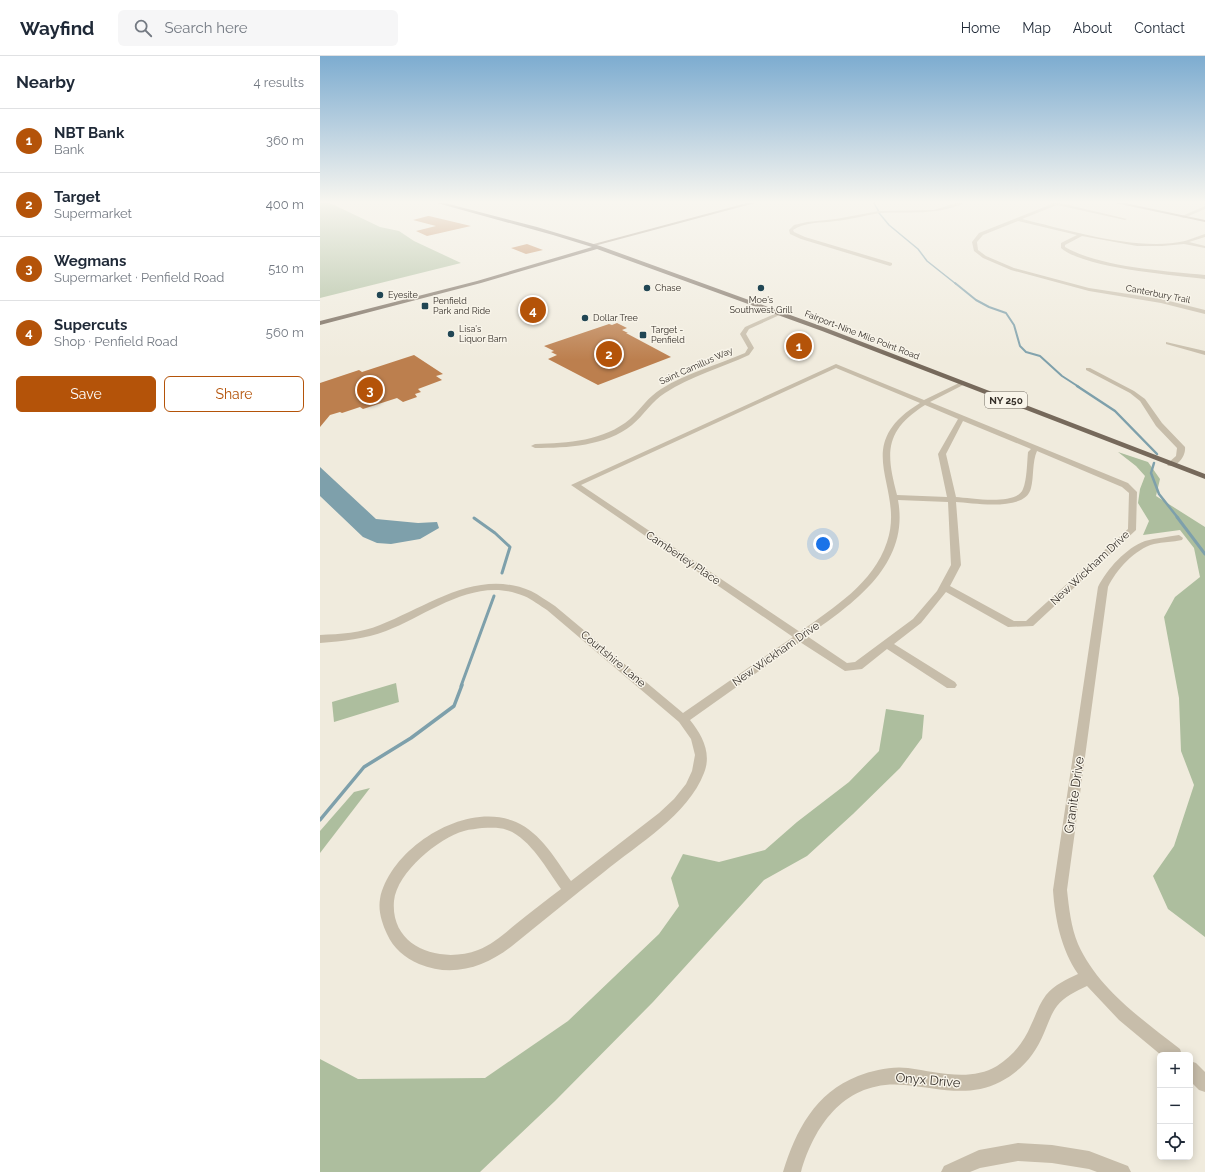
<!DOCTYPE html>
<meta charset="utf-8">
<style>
:root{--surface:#fff;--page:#f6f6f7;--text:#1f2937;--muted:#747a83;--line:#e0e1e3;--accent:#b45309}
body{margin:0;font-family:Raleway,sans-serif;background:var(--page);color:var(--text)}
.controls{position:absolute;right:12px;bottom:12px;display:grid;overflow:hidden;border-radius:6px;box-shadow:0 2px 10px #0003}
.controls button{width:36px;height:36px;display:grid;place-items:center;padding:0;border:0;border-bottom:1px solid var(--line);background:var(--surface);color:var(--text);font:20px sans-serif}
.you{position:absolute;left:503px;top:488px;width:14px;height:14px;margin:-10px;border:3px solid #fff;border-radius:50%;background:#1a73e8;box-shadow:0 0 0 6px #1a73e833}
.badge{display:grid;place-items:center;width:26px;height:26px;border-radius:50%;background:var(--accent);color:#fff;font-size:13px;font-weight:700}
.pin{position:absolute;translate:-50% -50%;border:2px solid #fff;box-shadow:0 1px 4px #0006}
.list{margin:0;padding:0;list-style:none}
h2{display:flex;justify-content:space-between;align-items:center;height:52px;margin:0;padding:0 16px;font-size:17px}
h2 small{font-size:13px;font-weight:400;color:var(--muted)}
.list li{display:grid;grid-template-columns:26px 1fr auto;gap:12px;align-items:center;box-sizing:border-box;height:64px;padding:0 16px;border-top:1px solid var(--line)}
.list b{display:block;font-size:15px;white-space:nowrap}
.list p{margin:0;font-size:13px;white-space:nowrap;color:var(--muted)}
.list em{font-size:13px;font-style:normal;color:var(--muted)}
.actions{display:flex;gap:8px;padding:12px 16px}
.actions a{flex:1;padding:9px 0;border:1px solid var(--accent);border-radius:6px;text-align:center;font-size:14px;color:var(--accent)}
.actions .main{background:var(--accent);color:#fff}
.icon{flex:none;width:22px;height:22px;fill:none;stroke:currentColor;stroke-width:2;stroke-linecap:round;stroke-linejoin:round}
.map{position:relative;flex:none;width:885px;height:1116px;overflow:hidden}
header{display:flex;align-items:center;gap:24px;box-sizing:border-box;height:56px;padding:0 20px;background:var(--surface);border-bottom:1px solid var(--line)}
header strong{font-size:19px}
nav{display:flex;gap:22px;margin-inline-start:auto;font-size:14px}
.search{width:280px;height:36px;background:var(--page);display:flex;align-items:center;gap:10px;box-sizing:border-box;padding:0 14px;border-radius:6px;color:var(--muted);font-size:15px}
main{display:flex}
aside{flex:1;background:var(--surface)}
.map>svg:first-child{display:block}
.green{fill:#adbe9e}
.water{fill:#7ea0ab}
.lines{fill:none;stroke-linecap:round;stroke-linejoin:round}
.stream-far4{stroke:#7ea0ab;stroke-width:1.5}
.stream-far3{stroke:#7ea0ab;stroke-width:2}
.stream-far2{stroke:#7ea0ab;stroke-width:2.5}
.stream-far1{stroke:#7ea0ab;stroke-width:3}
.stream{stroke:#7ea0ab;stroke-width:3.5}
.building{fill:#bc7f4e}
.street{fill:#c7bdaa;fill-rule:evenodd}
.secondary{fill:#9b8d7b;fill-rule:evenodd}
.primary{fill:#76695b;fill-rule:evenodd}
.poi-dot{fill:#214654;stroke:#f8f4e9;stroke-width:1.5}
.labels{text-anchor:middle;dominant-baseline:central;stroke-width:3;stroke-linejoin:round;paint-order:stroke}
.far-poi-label{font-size:9px;fill:#352f29;stroke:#f8f4e9;text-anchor:start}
.far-street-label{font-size:9px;fill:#352f29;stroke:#f8f4e9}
.shield{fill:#f8f4e9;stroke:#706a63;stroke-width:1}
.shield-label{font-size:10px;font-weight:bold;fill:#352f29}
.street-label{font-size:11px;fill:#352f29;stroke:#f8f4e9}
.near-street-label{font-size:13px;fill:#352f29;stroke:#f8f4e9}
</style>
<header>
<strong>Wayfind</strong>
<div class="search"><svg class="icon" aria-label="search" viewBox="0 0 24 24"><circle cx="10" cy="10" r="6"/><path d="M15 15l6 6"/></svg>Search here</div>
<nav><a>Home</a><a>Map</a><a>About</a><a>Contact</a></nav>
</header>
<main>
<aside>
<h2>Nearby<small>4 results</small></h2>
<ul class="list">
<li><span class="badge">1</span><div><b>NBT Bank</b><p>Bank</p></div><em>360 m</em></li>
<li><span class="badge">2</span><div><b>Target</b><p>Supermarket</p></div><em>400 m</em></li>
<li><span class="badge">3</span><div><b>Wegmans</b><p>Supermarket · Penfield Road</p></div><em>510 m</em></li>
<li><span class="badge">4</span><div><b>Supercuts</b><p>Shop · Penfield Road</p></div><em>560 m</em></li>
</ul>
<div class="actions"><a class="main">Save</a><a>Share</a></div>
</aside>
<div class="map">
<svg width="885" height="1116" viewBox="0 0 885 1116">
<rect width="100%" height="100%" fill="#f0ebdd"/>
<!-- green -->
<g class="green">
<polygon points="0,147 10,147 60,171 79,175 94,185 141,207 0,242"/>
<polygon points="798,396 828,406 840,423 836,440 885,471 885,881 848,853 833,820 854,790 874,729 861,695 859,642 844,561 855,541 880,521 874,492 860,474 823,479 829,465 818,447 820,433 825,420 816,410"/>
<polygon points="76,627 79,646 14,666 12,646"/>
<polygon points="566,653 604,659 602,682 580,712 533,758 487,800 444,824 333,946 235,1045 160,1116 0,1116 0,1003 38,1023 165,1022 248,965 339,878 359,850 351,822 363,798 399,806 445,794 477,766 529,726 559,695"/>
<polygon points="50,732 0,797 0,775 34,736"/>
</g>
<!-- water -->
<polygon class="water" points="0,411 56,463 98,467 117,466 119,472 100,483 71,488 57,487 43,481 0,440"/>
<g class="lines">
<!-- stream-far4 -->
<g class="stream-far4">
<polyline points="554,147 559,156"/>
<polyline points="559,157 569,169 598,193 607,205 636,228"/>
</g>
<!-- stream-far3 -->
<polyline class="stream-far3" points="635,227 656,244 669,251 686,257 694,269 700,290 706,296 720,300 742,320 759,331"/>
<!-- stream-far2 -->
<g class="stream-far2">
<polyline points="757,330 795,355 837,398"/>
<polyline points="834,407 831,417 839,438 858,462"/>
</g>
<!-- stream-far1 -->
<g class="stream-far1">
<polyline points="857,461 885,498"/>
<polyline points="154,462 175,477 190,491 182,517"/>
<polyline points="141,630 174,540"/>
</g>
<!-- stream -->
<polyline class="stream" points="0,764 44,711 91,682 134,650 142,629"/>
</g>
<!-- building -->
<g class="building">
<polygon points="108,160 109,160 151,170 107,180 96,175 116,170 93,164"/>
<polygon points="207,188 223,194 206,198 191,192"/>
<polygon points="297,267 307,272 302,274 308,277 306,277 351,301 278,329 228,303 237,299 231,296 234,295 224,290 289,268 292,269"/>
<polygon points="94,299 123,318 116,320 122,324 98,333 101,336 95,338 97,341 83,346 77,342 43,353 40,351 22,357 20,356 10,359 0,371 0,327 39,314 42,316"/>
</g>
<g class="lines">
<!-- street -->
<g class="street">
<path d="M 636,147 L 644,147 C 617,160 588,155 560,157 C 545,159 530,164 515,165 C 501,167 484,166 473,174 L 474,176 L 485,181 L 572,207 L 572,209 L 570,210 L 481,183 L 470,178 L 469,174 L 474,169 L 487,166 L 516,163 L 559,155 L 614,154 Z"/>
<path d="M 731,147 L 740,147 L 807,163 L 805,164 L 737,149 L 702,163 C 748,174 818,196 865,185 C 872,183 878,180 885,178 L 885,181 L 869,186 L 885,190 L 885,192 L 864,188 L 842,190 L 817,190 L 762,180 L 745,189 L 745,191 C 779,211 845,215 885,219 L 885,223 C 852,219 764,212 741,192 L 741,187 L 757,179 L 698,165 L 663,179 L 657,186 L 658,194 L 666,200 L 694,212 L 769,232 L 841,243 L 885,254 L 885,258 L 841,247 L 769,235 L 691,214 L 663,202 L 654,195 L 652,186 L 659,177 L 732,148 Z"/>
<polygon points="885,150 885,153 864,162 860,161"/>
<path d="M 459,256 L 464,257 L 429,273 L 426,278 L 434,292 L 429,299 C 401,312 371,320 345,337 C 332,345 324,359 312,369 C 286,390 247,392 215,392 L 211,390 L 215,388 C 248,387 284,385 310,363 C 321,353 328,341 341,333 C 367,317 397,309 425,297 L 428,292 L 420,278 L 425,271 Z"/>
<polygon points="846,286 885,295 885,299 846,288"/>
<path d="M 516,308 L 604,344 L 641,326 L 645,326 L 645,328 L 610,346 L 808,427 L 817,436 L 816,474 L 713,570 L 688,571 L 626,536 L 601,567 L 574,588 L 635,626 L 637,629 L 635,632 L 627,632 L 567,593 L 542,613 L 525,615 L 480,586 L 370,664 C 382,679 392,697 384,717 C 368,759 318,788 284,816 C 253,840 223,865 192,890 C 165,911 133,922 99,908 C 85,902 73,892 67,878 C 62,867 58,855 60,843 C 70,792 146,744 196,766 C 221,777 236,804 251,825 L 339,757 L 354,743 L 366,728 L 372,715 L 375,699 L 371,683 L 359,666 L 227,554 C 220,550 212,543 204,540 C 155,519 110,558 66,575 C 45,583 23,585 0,587 L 0,579 C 20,578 41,577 60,569 C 109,550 157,512 211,535 C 219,539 227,545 235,550 L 363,657 L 473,581 L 251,429 ZM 516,312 L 600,347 C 528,391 586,430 567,486 C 553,528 514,551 480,576 L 261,429 ZM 605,349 L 638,363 L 618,398 L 627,441 L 577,439 C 566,397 564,375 605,349 ZM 643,365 L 711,393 L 708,396 C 707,406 707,424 703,433 C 697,450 651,442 636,441 L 626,398 ZM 717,395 L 802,431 L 809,437 L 808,473 L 706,565 L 694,565 L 630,530 L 641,509 L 636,446 C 654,447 706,456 711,432 C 714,421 712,406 717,395 ZM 578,444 L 628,446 L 631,509 L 617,535 L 593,563 L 535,606 L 527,607 L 487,580 C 533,548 590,509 578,444 ZM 162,772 C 171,772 179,771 187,774 C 210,782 227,814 241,833 C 226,844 211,856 196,868 C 184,878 172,889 158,894 C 121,908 70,892 74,845 C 77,816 119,782 144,775 C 150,773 157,773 162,772 Z"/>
<path d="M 766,312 L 770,312 L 814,335 L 825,343 L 842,367 L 865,391 C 866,400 858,411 848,410 L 847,408 L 856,400 L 857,392 L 836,370 L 820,345 L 810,337 L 766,314 Z"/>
<path d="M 859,479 L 863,482 L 862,484 C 853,486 843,486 834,488 C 815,493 796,514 788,531 L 747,834 C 749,852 751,871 758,888 C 778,933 823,964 860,993 L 862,999 L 841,999 L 799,964 L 767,930 C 756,935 744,941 737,950 C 731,958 728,968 724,977 C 715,999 701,1015 680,1026 C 649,1042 617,1032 585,1029 C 527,1023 495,1067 481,1116 L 463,1116 C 476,1074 495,1037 538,1020 C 554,1014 571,1010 588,1012 C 617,1016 650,1026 677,1010 C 693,1000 704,986 711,969 C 716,959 719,948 726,939 C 734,929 747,923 758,918 C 741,893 735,863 733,834 L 778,531 C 787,513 806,492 825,485 C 836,482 848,481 859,479 Z"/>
<polygon points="870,1005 876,1007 885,1016 885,1036 879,1034 870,1025"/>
<polygon points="698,1087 732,1089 769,1095 808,1110 811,1116 777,1116 769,1113 732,1107 698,1105 660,1112 650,1116 621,1116 624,1110 659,1094"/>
</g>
<!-- secondary -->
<g class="secondary">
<polygon points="427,147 435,147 274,190 270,189"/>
<polygon points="795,147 805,147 885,164 885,166"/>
</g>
<!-- primary -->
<polygon class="primary" points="117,147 125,147 217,171 280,190 506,272 885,418 885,423 502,275 277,193 161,227 0,269 0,265 157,225 272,191 233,179"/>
</g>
<!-- sky -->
<linearGradient id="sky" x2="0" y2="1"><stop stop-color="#7dacd0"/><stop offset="0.48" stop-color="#f8f6f0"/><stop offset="1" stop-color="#f8f6f0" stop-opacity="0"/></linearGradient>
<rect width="885" height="304" fill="url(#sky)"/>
<!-- markers -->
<g class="poi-dot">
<circle cx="327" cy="232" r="4"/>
<circle cx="441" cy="232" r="4"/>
<circle cx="60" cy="239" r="4"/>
<rect x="101" y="246" width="8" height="8" rx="2"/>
<circle cx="265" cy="262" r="4"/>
<circle cx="131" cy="278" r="4"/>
<rect x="319" y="275" width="8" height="8" rx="2"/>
</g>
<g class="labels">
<!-- far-poi labels -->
<g class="far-poi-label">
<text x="335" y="232">Chase</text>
<text x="68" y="239">Eyesite</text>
<text x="441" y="244" text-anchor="middle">Moe's<tspan x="441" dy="10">Southwest Grill</tspan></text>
<text x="113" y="245">Penfield<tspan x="113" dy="10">Park and Ride</tspan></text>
<text x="273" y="262">Dollar Tree</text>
<text x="139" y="273">Lisa's<tspan x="139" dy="10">Liquor Barn</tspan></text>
<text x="331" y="274">Target -<tspan x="331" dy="10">Penfield</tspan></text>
</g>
<!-- far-street labels -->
<g class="far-street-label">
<text transform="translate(838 238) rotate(11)">Canterbury Trail</text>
<text transform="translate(542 279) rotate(21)">Fairport-Nine Mile Point Road</text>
<text transform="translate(376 310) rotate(-24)">Saint Camillus Way</text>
</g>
<!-- shield labels -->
<rect class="shield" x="665" y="336" width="42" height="16" rx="3"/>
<g class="shield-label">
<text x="686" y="344">NY 250</text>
</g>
<!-- street labels -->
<g class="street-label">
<text transform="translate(363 502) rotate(34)">Camberley Place</text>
<text transform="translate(770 512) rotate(-43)">New Wickham Drive</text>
<text transform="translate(456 598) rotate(-35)">New Wickham Drive</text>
<text transform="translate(293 603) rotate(40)">Courtshire Lane</text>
</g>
<!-- near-street labels -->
<g class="near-street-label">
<text transform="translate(754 739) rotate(-82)">Granite Drive</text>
<text transform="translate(608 1024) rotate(5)">Onyx Drive</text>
</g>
</g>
</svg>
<div class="controls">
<button>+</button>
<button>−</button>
<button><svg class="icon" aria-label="locate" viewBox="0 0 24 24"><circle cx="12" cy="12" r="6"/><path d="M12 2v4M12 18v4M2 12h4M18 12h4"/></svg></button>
</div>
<div class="you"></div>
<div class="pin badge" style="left:479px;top:290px">1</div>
<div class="pin badge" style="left:289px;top:298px">2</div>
<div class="pin badge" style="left:50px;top:334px">3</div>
<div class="pin badge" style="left:213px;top:254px">4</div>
</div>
</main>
